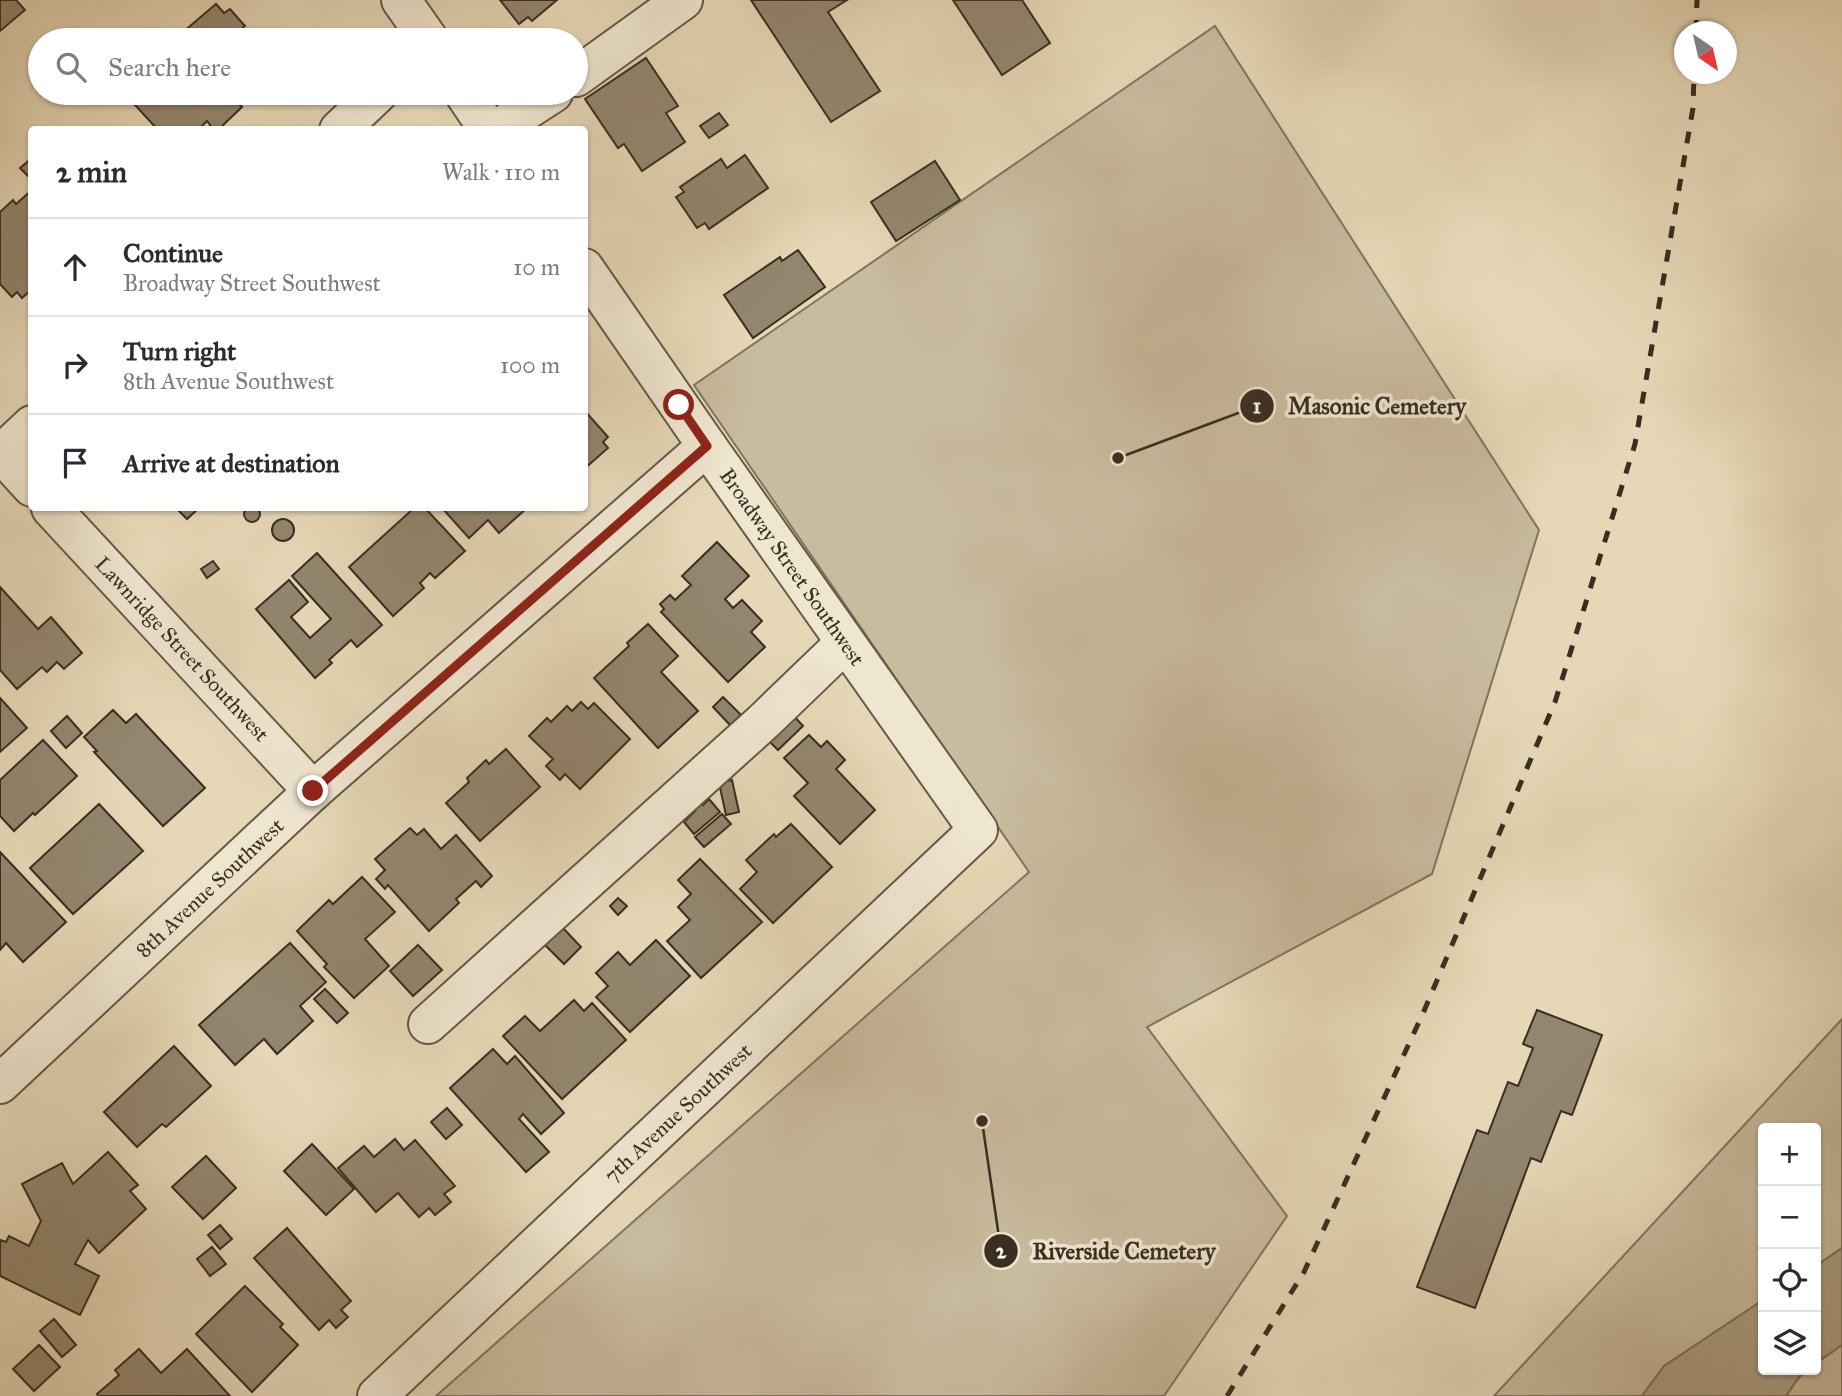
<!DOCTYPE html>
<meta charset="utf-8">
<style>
:root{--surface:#fff;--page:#f2f2f3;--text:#2b2b33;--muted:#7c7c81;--line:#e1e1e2}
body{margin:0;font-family:"IM FELL Great Primer",serif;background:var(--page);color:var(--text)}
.controls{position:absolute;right:21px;bottom:21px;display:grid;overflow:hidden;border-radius:7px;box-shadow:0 2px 5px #0004}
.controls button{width:63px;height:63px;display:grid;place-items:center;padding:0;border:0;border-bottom:2px solid var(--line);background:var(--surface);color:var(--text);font:35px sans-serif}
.compass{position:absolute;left:1674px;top:21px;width:63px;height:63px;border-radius:50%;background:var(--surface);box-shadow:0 2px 5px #0004;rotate:146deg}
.stop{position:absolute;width:21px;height:21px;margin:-16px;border:5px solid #8f2418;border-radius:50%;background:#fff}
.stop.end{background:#8f2418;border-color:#fff;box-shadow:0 2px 7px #0008}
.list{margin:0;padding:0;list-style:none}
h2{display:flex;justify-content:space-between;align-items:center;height:91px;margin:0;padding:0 28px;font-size:30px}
h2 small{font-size:23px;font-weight:400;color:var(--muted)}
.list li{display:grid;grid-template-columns:46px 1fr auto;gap:21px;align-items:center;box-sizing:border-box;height:98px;padding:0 28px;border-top:2px solid var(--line)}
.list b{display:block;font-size:26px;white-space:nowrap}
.list p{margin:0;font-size:23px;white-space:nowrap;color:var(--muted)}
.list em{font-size:23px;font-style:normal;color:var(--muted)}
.icon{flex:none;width:38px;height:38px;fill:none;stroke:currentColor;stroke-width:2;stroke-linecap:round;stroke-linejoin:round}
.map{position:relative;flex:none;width:1842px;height:1396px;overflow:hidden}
.search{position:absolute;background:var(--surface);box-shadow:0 2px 5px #0004;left:28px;top:28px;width:560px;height:77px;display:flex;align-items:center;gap:18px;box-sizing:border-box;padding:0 24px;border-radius:38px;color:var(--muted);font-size:26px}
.panel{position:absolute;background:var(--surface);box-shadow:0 2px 5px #0004;left:28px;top:126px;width:560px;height:385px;border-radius:7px}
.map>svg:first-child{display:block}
.green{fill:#c9bb9e;stroke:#827460;stroke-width:2}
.water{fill:#ac9e84;stroke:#7e715c;stroke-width:2}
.building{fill:#93866f;stroke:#3a2d21;stroke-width:2}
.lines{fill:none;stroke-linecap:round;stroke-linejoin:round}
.minor-casing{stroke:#655846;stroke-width:42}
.minor{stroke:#efe6d0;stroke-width:38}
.rail{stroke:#3a2d21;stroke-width:5;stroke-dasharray:12 12;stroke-linecap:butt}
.route{stroke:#8f2418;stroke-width:9}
.labels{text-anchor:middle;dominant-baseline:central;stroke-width:7;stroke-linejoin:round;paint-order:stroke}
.street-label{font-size:21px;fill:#3a2d21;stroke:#efe6d0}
.leader{fill:none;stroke:#3a2d21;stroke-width:2.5}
.callout-dot{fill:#3a2d21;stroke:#efe6d0;stroke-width:2.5}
.mark-label{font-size:21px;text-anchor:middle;font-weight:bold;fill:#fff}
.callout-label{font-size:23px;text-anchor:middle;font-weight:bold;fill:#3a2d21;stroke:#efe6d0;stroke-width:7;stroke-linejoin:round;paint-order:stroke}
</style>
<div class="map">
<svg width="1842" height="1396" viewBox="0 0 1842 1396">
<rect width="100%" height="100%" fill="#e6d8b7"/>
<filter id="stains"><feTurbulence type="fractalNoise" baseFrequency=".00286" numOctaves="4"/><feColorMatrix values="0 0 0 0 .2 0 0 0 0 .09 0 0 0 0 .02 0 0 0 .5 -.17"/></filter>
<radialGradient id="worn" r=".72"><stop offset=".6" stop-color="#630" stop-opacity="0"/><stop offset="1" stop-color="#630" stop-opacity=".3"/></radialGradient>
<!-- green -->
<g class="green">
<polygon points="1215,26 1539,530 1432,874 1147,1027 1287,1216 1164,1396 436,1396 1029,872 694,385"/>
<polygon points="1842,1019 1842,1248 1816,1266 1816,1128 1763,1128 1763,1300 1664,1366 1642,1396 1494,1396"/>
<path d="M 1842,1345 L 1842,1396 L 1786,1396 C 1795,1384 1800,1370 1816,1370 L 1816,1363 Z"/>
</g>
<!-- water -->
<g class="water">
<polygon points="1842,1248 1842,1345 1816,1363 1816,1266"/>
<polygon points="1763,1300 1763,1370 1807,1370 1801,1374 1786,1396 1642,1396 1664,1366"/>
</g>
<!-- building -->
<g class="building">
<polygon points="0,0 16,0 25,10 0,31"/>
<polygon points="500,0 557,0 532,21 528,17 519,24"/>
<polygon points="751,0 847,0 828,12 880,91 831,122"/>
<polygon points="953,0 1022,0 1050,43 1002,75"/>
<polygon points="216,4 224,13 230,9 245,26 229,40 190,40 183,32"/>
<polygon points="646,58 678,106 666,113 685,142 642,171 624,144 618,148 585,99"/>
<polygon points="124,93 228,93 242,107 218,130 214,130 207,121 198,130 158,130"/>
<polygon points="719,113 728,125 709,138 700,126"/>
<polygon points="745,155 768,188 709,229 705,223 697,228 676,197 684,192 680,187 721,159 727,168"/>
<polygon points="32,158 32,180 20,168"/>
<polygon points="935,161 960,200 896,241 871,202"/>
<polygon points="32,190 32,253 29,255 32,258 32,289 22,298 17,292 12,297 0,284 0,212 13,200 16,204"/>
<polygon points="798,250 825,287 753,338 724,295 780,257 782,261"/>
<polygon points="584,410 608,437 603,442 608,448 584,469"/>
<circle cx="252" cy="514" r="8"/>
<polygon points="176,508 199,508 187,519"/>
<polygon points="414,508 425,508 465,551 435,578 430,573 420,583 424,588 393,616 349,567"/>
<polygon points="442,508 527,508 499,533 488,520 469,538"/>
<circle cx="283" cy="530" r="11"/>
<polygon points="717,542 749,576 725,599 733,608 742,600 762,621 751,632 765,647 728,682 661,612 664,609 660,604 670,595 675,600 691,585 682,576"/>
<polygon points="317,553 382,625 357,647 351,640 329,660 332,663 315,678 256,609 289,580 308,602 291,617 310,638 331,619 292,576"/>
<polygon points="213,561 219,569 207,578 201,569"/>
<polygon points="0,587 38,629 51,617 82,653 64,669 57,662 47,672 42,667 17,689 0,670"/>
<polygon points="648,624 678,656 661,672 698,711 658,748 594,678 629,646 627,643"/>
<polygon points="723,697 741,715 730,725 713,707"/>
<polygon points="0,698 27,728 0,752"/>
<polygon points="581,702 588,709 594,703 630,739 580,789 565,774 560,780 546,766 553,759 529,736 547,718 551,722 567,706 572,711"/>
<polygon points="113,710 126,723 136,714 205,788 163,826 94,752 97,751 84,737"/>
<polygon points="793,715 803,726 778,750 767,739"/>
<polygon points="67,716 82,733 66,748 51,731"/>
<polygon points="809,735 821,747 827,741 845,760 836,769 875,810 840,844 794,796 808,783 784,758"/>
<polygon points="43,740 77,776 35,815 33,813 14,831 0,816 0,780"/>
<polygon points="506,749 540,787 480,841 446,803 469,782 467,778 486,760 489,764"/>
<polygon points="732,780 739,812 726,815 719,783"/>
<polygon points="709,799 720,812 694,834 684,822 695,811 691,807 699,801 703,805"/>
<polygon points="99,804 143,851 73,914 30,868"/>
<polygon points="722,814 731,824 704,847 695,837"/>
<polygon points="791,824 832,867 773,923 740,889 757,872 746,860 774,834 776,837"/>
<polygon points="410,828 417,835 424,829 441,849 456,835 492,876 481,887 476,881 456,899 459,903 429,931 388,885 385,889 376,879 385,870 375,859"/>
<polygon points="0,852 66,922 23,962 6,943 0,950"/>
<polygon points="700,859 762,922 701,978 667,941 690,920 678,907 691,894 678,880"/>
<polygon points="362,877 395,912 365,939 389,966 354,998 324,967 327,964 297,931 329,900 333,904"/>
<polygon points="618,898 627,906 618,915 610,906"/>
<polygon points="562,927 581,947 564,964 544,944"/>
<polygon points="656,940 690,976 630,1032 596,997 608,986 596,973 618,952 630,965"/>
<polygon points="290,943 326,982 300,1006 313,1021 277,1054 264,1039 235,1065 199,1025"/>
<polygon points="418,945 442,970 413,996 390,971"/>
<polygon points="325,989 348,1013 337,1023 314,999"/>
<polygon points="574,1000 584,1011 592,1003 626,1040 562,1099 503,1036 525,1016 540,1031"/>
<polygon points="1537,1010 1602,1035 1572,1115 1561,1111 1541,1162 1531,1158 1475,1308 1417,1287 1477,1130 1488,1134 1508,1082 1518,1086 1533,1048 1523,1044"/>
<polygon points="174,1046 211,1086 166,1127 162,1124 137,1147 104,1112"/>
<polygon points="493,1049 507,1064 515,1056 564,1113 541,1134 523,1114 519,1119 549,1152 526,1172 450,1088"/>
<polygon points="447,1108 462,1125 446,1139 431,1122"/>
<polygon points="395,1139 404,1150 415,1140 455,1186 444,1194 451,1202 435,1215 429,1208 419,1217 398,1193 376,1212 338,1168 364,1146 374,1157"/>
<polygon points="312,1144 354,1189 326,1215 284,1171"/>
<polygon points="108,1152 138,1185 130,1191 146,1209 99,1253 88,1240 75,1264 99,1276 80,1315 0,1276 0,1243 1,1240 6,1242 9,1236 29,1246 41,1221 22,1184 62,1163 73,1184"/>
<polygon points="206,1156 236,1188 203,1219 172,1187"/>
<polygon points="220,1225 232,1239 220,1249 208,1235"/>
<polygon points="287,1228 351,1301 341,1310 348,1317 336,1328 329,1320 319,1330 254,1258"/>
<polygon points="212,1247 226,1264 210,1276 197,1259"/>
<polygon points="245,1286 283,1324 280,1327 298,1345 252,1392 196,1334"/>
<polygon points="54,1319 76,1345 62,1357 40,1331"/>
<polygon points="39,1345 60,1367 34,1391 13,1369"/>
<polygon points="139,1349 161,1373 187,1349 230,1396 98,1396 97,1394 119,1375 115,1370"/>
</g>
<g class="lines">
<defs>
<g id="minor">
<polyline points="401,0 429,40"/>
<polyline points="576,77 683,0"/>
<polyline points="464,93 489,130"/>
<polyline points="339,130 378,93"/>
<polyline points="496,130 553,93"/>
<polyline points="0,452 32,487"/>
<polyline points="0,455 32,425"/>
<polyline points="51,508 313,791"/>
<polyline points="428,1024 763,722 845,643"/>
<polyline points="0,1084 313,791 707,446"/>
<polyline points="377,1396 978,830 707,446 584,268"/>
</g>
</defs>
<!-- minor casing -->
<use href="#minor" class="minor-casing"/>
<!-- minor -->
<use href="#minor" class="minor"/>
<!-- rail -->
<g class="rail">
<polyline points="1696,32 1697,0"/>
<polyline points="1227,1396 1304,1272 1424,1011 1555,702 1635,444 1693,108 1694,74"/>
</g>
</g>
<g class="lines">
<!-- route -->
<polyline class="route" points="313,791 707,446 679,405"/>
</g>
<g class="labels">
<!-- street labels -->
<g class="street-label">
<text transform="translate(792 567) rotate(55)">Broadway Street Southwest</text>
<text transform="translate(182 649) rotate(47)">Lawnridge Street Southwest</text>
<text transform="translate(210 888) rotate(-43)">8th Avenue Southwest</text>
<text transform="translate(678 1113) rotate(-43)">7th Avenue Southwest</text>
</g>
</g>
<!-- callouts -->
<path class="leader" d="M1118 458L1257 406M982 1121L1001 1251"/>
<g class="callout-dot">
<circle cx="1118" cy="458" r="7"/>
<circle cx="982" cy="1121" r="7"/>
<circle cx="1257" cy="406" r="18"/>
<circle cx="1001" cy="1251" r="18"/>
</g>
<g class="mark-label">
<text x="1257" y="413">1</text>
<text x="1001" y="1258">2</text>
</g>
<g class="callout-label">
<text x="1377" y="414">Masonic Cemetery</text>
<text x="1124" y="1259">Riverside Cemetery</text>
</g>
<rect width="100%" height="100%" filter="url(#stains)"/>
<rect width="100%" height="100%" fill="url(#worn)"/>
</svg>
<div class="controls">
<button>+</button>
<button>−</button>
<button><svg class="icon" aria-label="locate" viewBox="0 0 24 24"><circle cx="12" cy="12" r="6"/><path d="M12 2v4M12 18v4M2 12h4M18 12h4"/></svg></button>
<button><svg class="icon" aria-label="layers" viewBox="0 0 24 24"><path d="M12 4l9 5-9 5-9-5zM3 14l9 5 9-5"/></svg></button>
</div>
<svg class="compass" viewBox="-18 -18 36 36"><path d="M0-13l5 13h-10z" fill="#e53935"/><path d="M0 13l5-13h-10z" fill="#7c7c81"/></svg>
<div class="stop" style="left:679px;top:405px"></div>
<div class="stop end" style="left:313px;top:791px"></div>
<div class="search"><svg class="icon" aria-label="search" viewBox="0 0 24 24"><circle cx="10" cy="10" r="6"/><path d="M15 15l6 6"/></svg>Search here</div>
<section class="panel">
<h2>2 min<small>Walk · 110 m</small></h2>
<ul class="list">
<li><svg class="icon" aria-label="ahead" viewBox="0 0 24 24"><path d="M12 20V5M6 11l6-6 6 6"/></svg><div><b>Continue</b><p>Broadway Street Southwest</p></div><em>10 m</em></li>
<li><svg class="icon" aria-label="right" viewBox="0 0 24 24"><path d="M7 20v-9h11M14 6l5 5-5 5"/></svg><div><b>Turn right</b><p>8th Avenue Southwest</p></div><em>100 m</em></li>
<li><svg class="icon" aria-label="arrive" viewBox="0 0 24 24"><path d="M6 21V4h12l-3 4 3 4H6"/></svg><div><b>Arrive at destination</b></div></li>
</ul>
</section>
</div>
